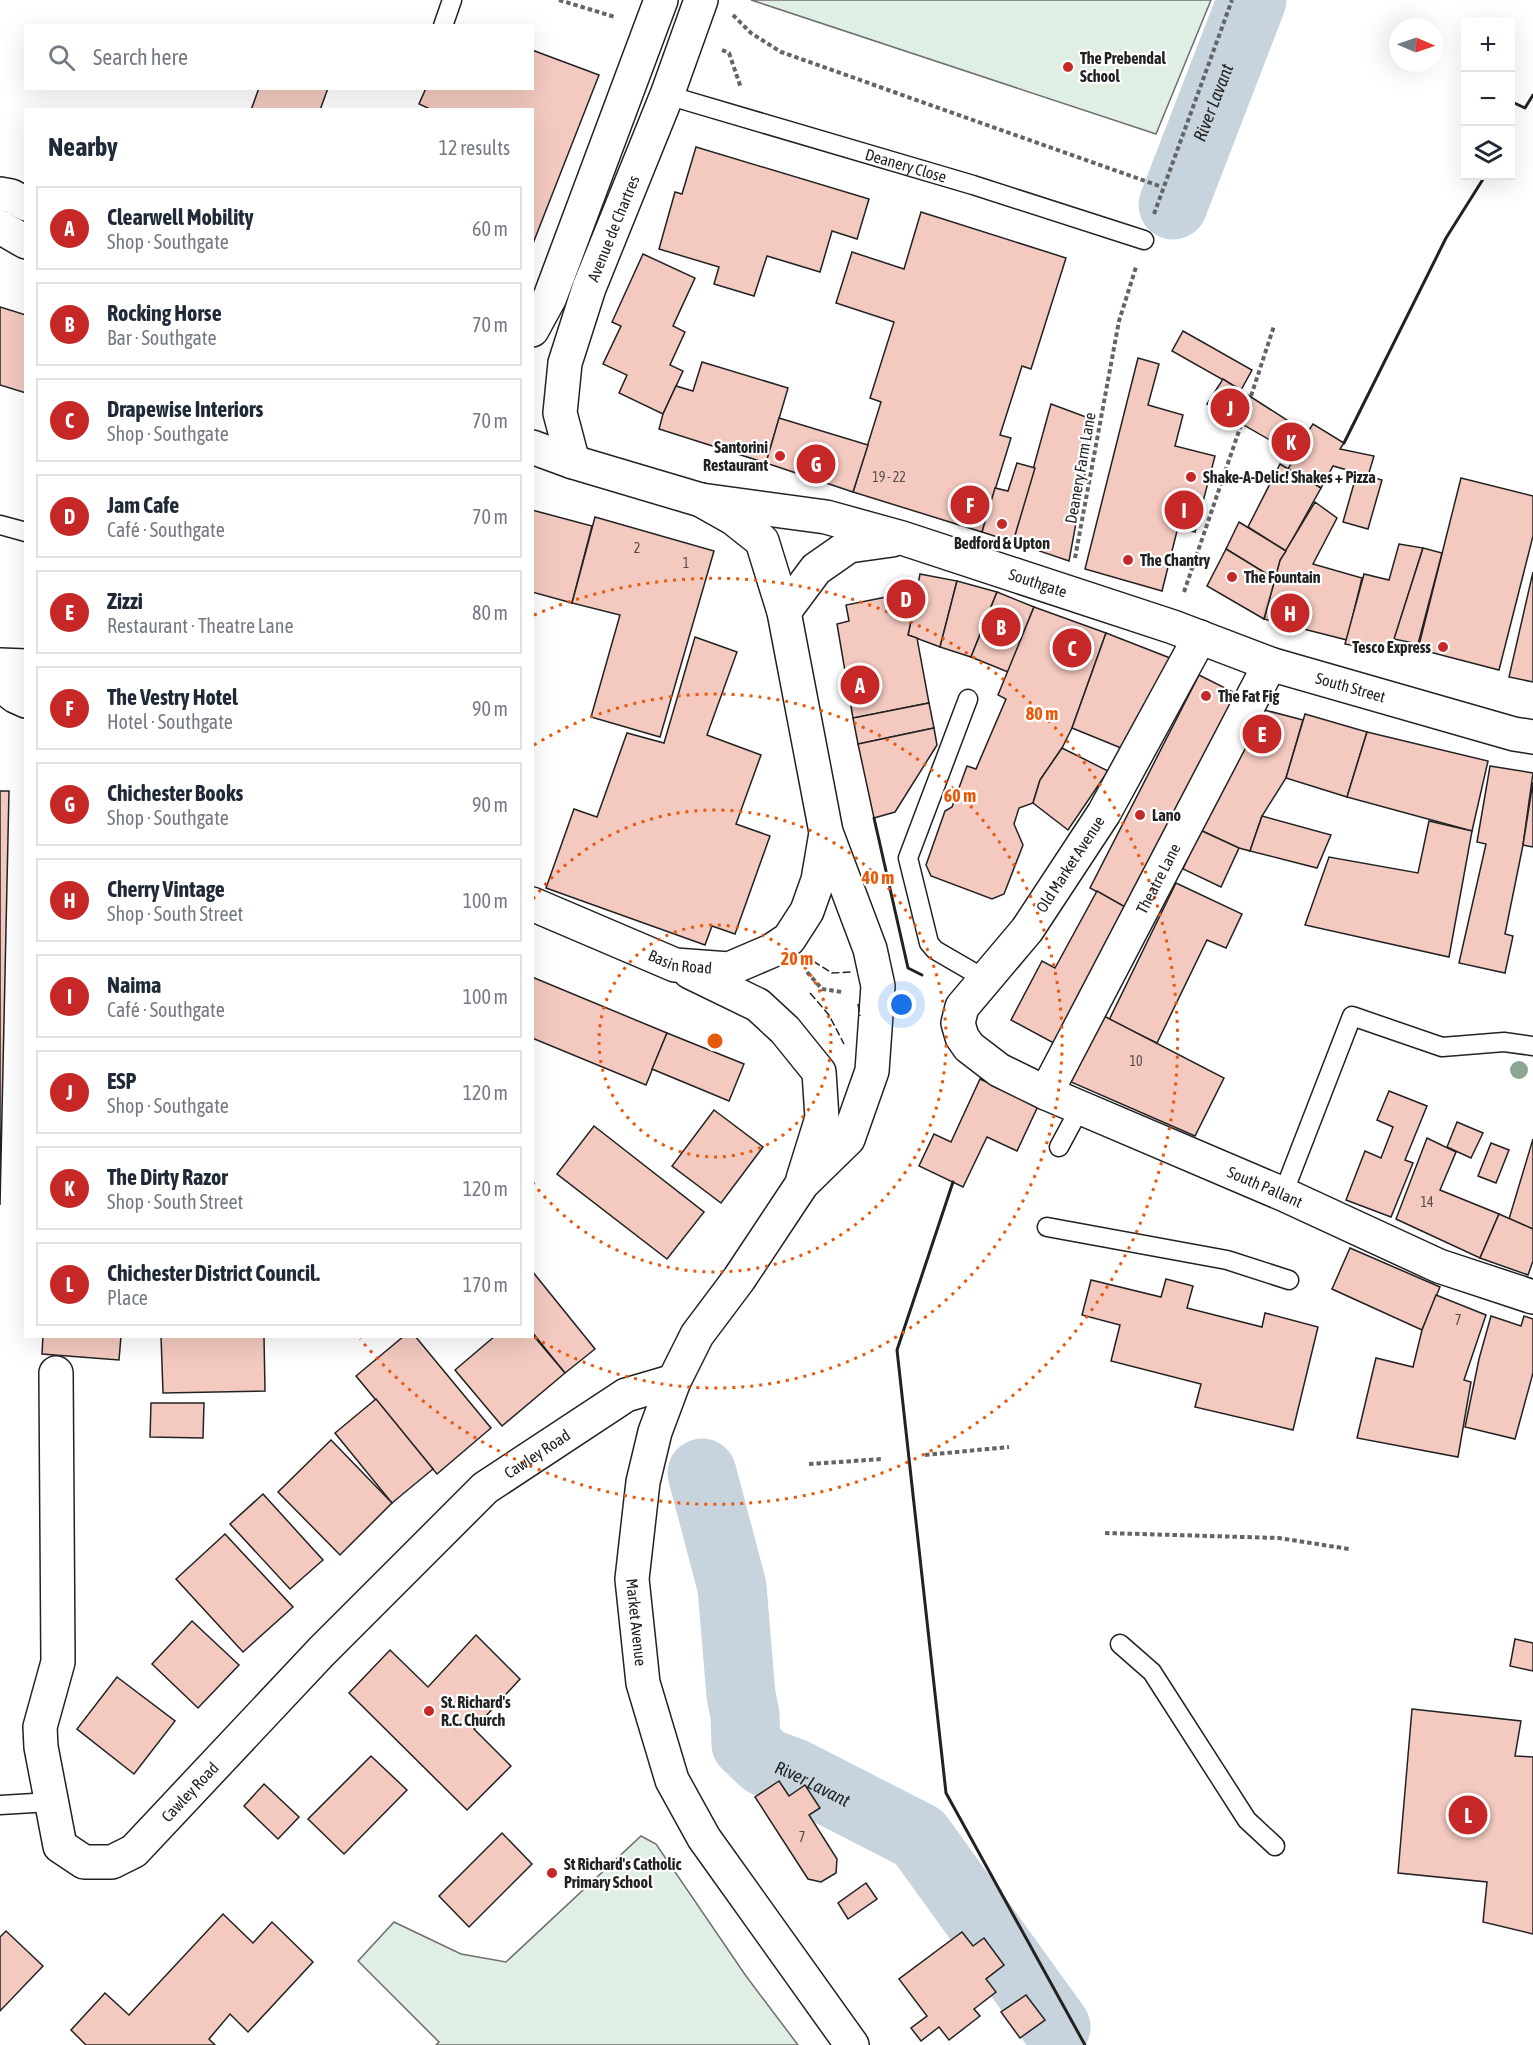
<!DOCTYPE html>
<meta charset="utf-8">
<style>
:root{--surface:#fff;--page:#f2f2f3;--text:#1f2937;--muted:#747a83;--line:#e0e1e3;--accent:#c62828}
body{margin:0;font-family:"Asap Condensed",sans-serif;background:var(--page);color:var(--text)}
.controls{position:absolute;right:18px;top:18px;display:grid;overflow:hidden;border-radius:0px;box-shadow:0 6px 24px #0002}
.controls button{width:54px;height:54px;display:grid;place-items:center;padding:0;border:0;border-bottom:2px solid var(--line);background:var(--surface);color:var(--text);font:30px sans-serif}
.compass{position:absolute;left:1389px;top:18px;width:54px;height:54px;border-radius:50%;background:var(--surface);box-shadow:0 6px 24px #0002;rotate:92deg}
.you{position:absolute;left:902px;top:1005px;width:21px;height:21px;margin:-15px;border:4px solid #fff;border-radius:50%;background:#1a73e8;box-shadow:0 0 0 9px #1a73e833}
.badge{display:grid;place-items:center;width:39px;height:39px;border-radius:50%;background:var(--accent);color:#fff;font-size:20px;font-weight:700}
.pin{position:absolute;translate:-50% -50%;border:3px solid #fff;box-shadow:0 2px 6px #0006}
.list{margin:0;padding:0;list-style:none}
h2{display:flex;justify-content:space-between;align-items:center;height:78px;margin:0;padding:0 24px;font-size:26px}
h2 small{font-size:20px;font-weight:400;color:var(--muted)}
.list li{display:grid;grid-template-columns:39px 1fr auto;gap:18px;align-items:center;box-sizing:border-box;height:84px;margin:0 12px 12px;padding:0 12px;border:2px solid var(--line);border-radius:0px}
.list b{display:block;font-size:22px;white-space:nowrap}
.list p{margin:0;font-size:20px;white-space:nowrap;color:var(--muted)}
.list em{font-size:20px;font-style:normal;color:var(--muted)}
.icon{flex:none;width:33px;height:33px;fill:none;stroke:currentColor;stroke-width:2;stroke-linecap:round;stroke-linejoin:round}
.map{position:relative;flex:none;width:1533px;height:2045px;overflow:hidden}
.search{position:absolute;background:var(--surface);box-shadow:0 6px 24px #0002;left:24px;top:24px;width:510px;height:66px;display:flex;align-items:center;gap:15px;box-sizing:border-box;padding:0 21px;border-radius:0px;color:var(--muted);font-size:22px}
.panel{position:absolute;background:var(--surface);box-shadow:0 6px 24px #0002;left:24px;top:108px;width:510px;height:1230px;border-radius:0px}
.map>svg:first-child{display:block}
.green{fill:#e0efe3;stroke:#6f6f6f;stroke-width:1.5}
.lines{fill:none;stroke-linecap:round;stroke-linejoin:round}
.stream{stroke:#c7d3dd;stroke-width:12}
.river{stroke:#c7d3dd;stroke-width:69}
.building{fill:#f3c9c0;stroke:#222;stroke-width:1.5}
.service-casing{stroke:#222;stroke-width:21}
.minor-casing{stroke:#222;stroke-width:36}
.tertiary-casing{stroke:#222;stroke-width:36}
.primary-casing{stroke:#222;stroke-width:36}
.path{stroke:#646464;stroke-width:4;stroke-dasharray:4.5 3;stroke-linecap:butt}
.service{stroke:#fff;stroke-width:18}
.minor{stroke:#fff;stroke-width:33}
.tertiary{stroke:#fff;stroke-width:33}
.primary{stroke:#fff;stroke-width:33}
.fence{stroke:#222;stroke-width:1.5;stroke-dasharray:8 3;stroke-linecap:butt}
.wall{stroke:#222;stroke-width:3}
.tree{fill:#8da692}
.ring{fill:none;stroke:#e8590c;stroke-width:3;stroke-dasharray:3 6}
.poi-dot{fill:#c62828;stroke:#fff;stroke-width:2}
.labels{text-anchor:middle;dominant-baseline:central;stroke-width:4.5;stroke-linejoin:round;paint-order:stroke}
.number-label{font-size:14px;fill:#564c4a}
.poi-label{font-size:16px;font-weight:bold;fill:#222;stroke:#fff;text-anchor:start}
.street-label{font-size:16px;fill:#222;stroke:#fff}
.water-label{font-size:18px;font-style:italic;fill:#222;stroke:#fff}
.centre{fill:#e8590c;stroke:#fff;stroke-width:3}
.ring-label{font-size:18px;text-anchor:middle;font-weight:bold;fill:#e8590c;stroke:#fff;stroke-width:4.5;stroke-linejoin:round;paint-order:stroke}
</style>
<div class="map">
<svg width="1533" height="2045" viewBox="0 0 1533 2045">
<rect width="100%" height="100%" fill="#fff"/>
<!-- green -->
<g class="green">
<polygon points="751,0 1211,0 1156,134"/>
<polygon points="641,1836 656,1844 746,1976 798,2045 436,2045 439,2042 358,1961 394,1922 461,1954 506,1962"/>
</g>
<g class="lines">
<!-- stream -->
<polyline class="stream" points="1163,199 1173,205"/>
<!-- river -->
<g class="river">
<path id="s1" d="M 1173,205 L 1252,0"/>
<path id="s2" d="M 702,1473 L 732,1587 L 741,1695 L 745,1715 L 746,1744 L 765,1762 L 792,1772 L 919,1837 L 1056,2027"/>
</g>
</g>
<!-- building -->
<g class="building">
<polygon points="532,50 599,75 532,246 532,110 432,110 419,104 426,88 532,88"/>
<polygon points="259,88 328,88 320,110 251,110"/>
<polygon points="696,147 869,199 857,239 832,231 820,272 767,256 754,296 714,284 719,267 659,249 675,192 682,194"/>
<polygon points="921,212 1066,258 1031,369 1022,366 1000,435 1011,438 982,532 853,492 881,402 870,398 894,322 836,303 852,252 904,269"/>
<polygon points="643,254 695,278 673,326 685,332 670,365 683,371 663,414 619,393 627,375 603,364 621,326 612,322"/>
<polygon points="0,307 26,315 26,393 0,385"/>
<polygon points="1183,331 1252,370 1241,390 1172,351"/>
<polygon points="1138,358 1159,364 1148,405 1183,415 1175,446 1215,456 1195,532 1178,527 1162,591 1085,569"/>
<polygon points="702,362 788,388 766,463 659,429 663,414 676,386 693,391"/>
<polygon points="1223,379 1307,433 1313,424 1344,443 1340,449 1374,456 1368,476 1333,466 1321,488 1288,469 1296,455 1207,404"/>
<polygon points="1051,404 1094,420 1083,457 1088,458 1069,561 1013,542"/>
<polygon points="779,418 868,445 853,492 766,463"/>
<polygon points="1017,463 1035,468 1013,542 982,532 995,488 1008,491"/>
<polygon points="1280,464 1321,488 1286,551 1248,527"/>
<polygon points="1357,473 1382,480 1368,529 1343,522"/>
<polygon points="1461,478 1533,496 1533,536 1499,670 1418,649"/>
<polygon points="1315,502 1337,518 1313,564 1362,578 1347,640 1264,619 1280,560"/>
<polygon points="532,510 592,526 572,603 532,592"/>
<polygon points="595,517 714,551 660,737 591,717 620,615 572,603"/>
<polygon points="1239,522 1286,551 1280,560 1275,579 1226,549"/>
<polygon points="1399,544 1423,548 1390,653 1345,644 1364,574 1389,580"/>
<polygon points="1423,548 1442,553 1418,644 1394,639"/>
<polygon points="1226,549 1275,579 1264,619 1207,586"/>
<polygon points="1533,572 1533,682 1509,677"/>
<polygon points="920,574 957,581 940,647 908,635"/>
<polygon points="902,580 919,583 908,635 917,638 929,703 853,718 837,624 849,621 846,605 891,596 893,589"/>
<polygon points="957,581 997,592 971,657 940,647"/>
<polygon points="997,592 1034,607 1008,672 971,657"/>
<polygon points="1034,607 1106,633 1072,728 1062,748 1040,780 1033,803 1019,808 1014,824 1023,845 1004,894 992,899 931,876 926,865 945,811 952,807 967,766 976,769 1006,699 998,695"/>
<polygon points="1106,633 1170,658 1126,750 1072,728"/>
<polygon points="695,637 737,652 707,735 761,755 736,824 770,836 735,934 712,926 705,945 546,888 574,809 597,817 627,733 664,743"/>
<polygon points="1199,675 1245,698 1134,912 1090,888"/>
<polygon points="929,703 934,728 858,744 853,718"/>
<polygon points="1257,708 1303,720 1286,778 1262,816 1250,851 1239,848 1200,830"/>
<polygon points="1305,714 1367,732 1347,797 1286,778"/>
<polygon points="934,728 937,745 895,812 874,818 858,744"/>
<polygon points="1367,732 1488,761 1472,831 1347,797"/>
<polygon points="1062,748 1108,771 1068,830 1033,803 1040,780"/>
<polygon points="1490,766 1533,773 1523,845 1505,934 1513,936 1505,973 1459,963 1486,844 1477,842"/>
<polygon points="1533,782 1533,847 1523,845"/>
<polygon points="0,791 9,791 0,1205"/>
<polygon points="1262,816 1331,835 1317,868 1250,851"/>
<polygon points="1429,821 1472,831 1449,957 1305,925 1329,857 1418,873"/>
<polygon points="1200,830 1239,848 1221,887 1183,869"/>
<polygon points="1176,883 1242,914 1226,948 1207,940 1157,1043 1109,1020"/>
<polygon points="1097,891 1134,912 1061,1047 1011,1020 1042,961 1055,968"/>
<polygon points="532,977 667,1033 646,1085 532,1038"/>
<polygon points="1104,1016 1224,1078 1195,1136 1071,1082"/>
<polygon points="667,1033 744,1064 729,1101 652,1069"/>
<polygon points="980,1079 1038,1106 1017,1151 987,1137 963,1187 919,1166 934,1134 951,1142"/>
<polygon points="1389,1091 1427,1106 1405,1160 1413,1163 1391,1217 1346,1200 1365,1151 1381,1158 1393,1127 1377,1120"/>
<polygon points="714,1110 763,1147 721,1203 672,1166"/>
<polygon points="1457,1122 1483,1133 1471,1158 1447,1147"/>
<polygon points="594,1126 704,1212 667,1259 557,1174"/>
<polygon points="1427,1138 1456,1152 1440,1190 1499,1214 1480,1258 1396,1219"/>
<polygon points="1533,1139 1533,1229 1509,1219"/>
<polygon points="1491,1143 1509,1150 1496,1183 1478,1176"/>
<polygon points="1499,1214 1533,1229 1533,1261 1528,1275 1480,1258"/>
<polygon points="1350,1248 1440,1287 1422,1330 1332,1289"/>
<polygon points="532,1271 595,1349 565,1373 532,1332"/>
<polygon points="1166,1279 1193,1286 1187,1308 1262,1327 1265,1313 1318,1327 1293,1430 1195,1407 1201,1384 1111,1361 1120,1325 1082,1315 1091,1280 1161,1297"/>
<polygon points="1436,1295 1486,1315 1464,1380 1471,1382 1458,1457 1357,1438 1376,1358 1413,1367 1422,1330"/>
<polygon points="1491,1316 1521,1326 1524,1316 1533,1319 1533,1373 1515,1439 1465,1427 1479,1359"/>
<polygon points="532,1334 565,1373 502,1426 455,1370 495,1336 532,1336"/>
<polygon points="43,1336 121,1336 119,1360 42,1354"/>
<polygon points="161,1336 264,1336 265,1391 163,1393"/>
<polygon points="404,1336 415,1336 491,1428 437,1474 356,1376"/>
<polygon points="376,1399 433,1469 392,1503 335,1433"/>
<polygon points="151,1403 204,1403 203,1438 150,1437"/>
<polygon points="331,1440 392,1503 340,1555 278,1492"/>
<polygon points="263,1494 323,1560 290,1589 230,1524"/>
<polygon points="225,1534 293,1607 243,1652 176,1579"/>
<polygon points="192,1621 239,1665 198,1708 152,1664"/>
<polygon points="476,1635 520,1679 474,1729 511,1766 467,1810 349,1693 390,1650 428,1687"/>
<polygon points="1515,1639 1533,1643 1533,1671 1510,1666"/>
<polygon points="117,1677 175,1721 134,1774 77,1729"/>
<polygon points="1412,1709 1521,1721 1515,1756 1533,1757 1533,1934 1483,1922 1487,1882 1398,1873"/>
<polygon points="371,1756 407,1790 344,1854 308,1819"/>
<polygon points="779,1781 789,1796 805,1785 820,1808 809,1815 837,1859 836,1873 821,1882 808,1879 755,1797"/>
<polygon points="264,1784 299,1817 278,1839 244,1806"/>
<polygon points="502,1833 532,1864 469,1927 439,1896"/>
<polygon points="866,1883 877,1899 848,1919 838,1903"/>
<polygon points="223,1914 253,1943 272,1922 313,1962 248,2032 230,2014 209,2039 215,2045 86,2045 71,2030 105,1993 129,2015"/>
<polygon points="6,1931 43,1966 0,2011 0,1937"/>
<polygon points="962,1932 973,1946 984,1938 1004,1965 986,1979 996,1992 974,2009 980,2016 949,2040 939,2027 921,2041 911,2028 927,2016 899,1979"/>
<polygon points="1026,1995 1045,2020 1020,2038 1001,2012"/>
</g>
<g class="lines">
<defs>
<g id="service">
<polyline points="443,26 452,0"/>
<path id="s3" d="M 667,95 L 973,185 L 1144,240"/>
<polyline points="0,525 26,532"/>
<polyline points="968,699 908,858 929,943 935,950 985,979"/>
<polyline points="1059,1147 1080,1108"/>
<polyline points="1283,1194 1352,1016 1442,1047 1504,1042 1533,1046"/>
<polyline points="1047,1227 1227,1260 1289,1280"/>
<polyline points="1120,1644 1152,1672 1247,1820 1275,1846"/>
<polyline points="0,1805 51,1802"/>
</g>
<g id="minor">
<path id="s4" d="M 701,500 L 826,517 L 902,538 L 1173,627 L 1270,664 L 1514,734 L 1533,737"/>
<polyline points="784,612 816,569 849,546 892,540"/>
<path id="s5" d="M 1200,637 L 1104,813 L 1027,930 L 962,1007 L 958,1023 L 962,1037 L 969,1047 L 999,1070 L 1046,1093 L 1283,1194 L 1439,1266 L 1533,1297"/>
<path id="s6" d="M 1046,1093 L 1270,664"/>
<path id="s7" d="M 56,1373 L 58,1662 L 40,1727 L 41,1747 L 60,1846 L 84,1862 L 112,1862 L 134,1851 L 321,1652 L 485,1488 L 626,1395 L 674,1381"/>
</g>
<g id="tertiary">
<polyline points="0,665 26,666"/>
<polyline points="0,684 15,696 26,701"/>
</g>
<g id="primary">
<polyline points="0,194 11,196 26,204"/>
<polyline points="0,227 26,242"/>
<polyline points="532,330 550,297 661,0"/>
<path id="s8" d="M 532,447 L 573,462 L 701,500 L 733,518 L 762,541 L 784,612 L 826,832 L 870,949 L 878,986 L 872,1071 L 848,1139 L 802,1184 L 739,1279 L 697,1335 L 674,1381 L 655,1432 L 643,1482 L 632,1579 L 643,1683 L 672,1780 L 704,1838 L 852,2045"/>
<path id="s9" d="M 573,462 L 560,413 L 565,363 L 589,288 L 667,95 L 701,0"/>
<path id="s10" d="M 532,904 L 675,965 L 729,969 L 771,951 L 789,939 L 807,911 L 818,880 L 826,833"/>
<polyline points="690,972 758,1005 785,1030 819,1072 822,1118 803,1179"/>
</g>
</defs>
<!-- service casing -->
<use href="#service" class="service-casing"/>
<!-- minor casing -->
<use href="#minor" class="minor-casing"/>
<!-- tertiary casing -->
<use href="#tertiary" class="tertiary-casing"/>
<!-- primary casing -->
<use href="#primary" class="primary-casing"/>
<!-- path -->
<g class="path">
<polyline points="559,0 615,17"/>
<polyline points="733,15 751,33 781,52 1162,187"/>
<polyline points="722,50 729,53 741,88"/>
<polyline points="1154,214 1232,0"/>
<polyline points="1251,396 1274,326"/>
<polyline points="1075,558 1119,321 1136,267"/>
<polyline points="1184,592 1241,425"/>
<polyline points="807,972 822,989 842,992"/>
<polyline points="925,1455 1009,1447"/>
<polyline points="809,1464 882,1459"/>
<polyline points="1105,1533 1279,1538 1349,1549"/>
</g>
<!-- service -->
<use href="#service" class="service"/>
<!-- minor -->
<use href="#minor" class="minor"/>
<!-- tertiary -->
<use href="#tertiary" class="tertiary"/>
<!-- primary -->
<use href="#primary" class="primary"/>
<!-- fence -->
<g class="fence">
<polyline points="813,961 832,973 852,972"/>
<polyline points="810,993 829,1015 844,1044"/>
<polyline points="858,1004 860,1016"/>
</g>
<!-- wall -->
<g class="wall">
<polyline points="1510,101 1525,108 1533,95"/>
<polyline points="1510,130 1512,131 1510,134"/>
<polyline points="1344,443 1446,238 1485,176"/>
<polyline points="874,818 908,968 922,975"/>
<polyline points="953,1182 897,1350 946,1793 1085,2045"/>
</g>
</g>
<!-- trees -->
<circle class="tree" cx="1519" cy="1070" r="9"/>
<!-- distance rings -->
<g class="ring">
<circle cx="715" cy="1041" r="116"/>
<path d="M533 899A231 231 0 1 1 533 1183"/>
<path d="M534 745A347 347 0 1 1 534 1337"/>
<path d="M534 615A463 463 0 1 1 360 1339"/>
</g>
<!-- markers -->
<g class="poi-dot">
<circle cx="1068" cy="67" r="6"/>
<circle cx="780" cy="456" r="6"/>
<circle cx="1191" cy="477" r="6"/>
<circle cx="1002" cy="524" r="6"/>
<circle cx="1128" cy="560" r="6"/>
<circle cx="1232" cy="577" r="6"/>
<circle cx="1443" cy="647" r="6"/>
<circle cx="1206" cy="696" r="6"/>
<circle cx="1140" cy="815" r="6"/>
<circle cx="429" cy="1711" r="6"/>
<circle cx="552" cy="1873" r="6"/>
</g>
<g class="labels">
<!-- number labels -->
<g class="number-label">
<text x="889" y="477">19 - 22</text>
<text x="637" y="548">2</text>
<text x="686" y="563">1</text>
<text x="1136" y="1061">10</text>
<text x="1427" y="1202">14</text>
<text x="1458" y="1320">7</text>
<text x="802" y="1837">7</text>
</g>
<!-- poi labels -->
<g class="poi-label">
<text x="1080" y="58">The Prebendal<tspan x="1080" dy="18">School</tspan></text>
<text x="768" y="447" text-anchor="end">Santorini<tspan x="768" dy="18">Restaurant</tspan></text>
<text x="1203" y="477">Shake-A-Delic! Shakes + Pizza</text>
<text x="1002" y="543" text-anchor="middle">Bedford &amp; Upton</text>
<text x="1140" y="560">The Chantry</text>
<text x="1244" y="577">The Fountain</text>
<text x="1431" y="647" text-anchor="end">Tesco Express</text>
<text x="1218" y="696">The Fat Fig</text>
<text x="1152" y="815">Lano</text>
<text x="441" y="1702">St. Richard's<tspan x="441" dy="18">R.C. Church</tspan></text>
<text x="564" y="1864">St Richard's Catholic<tspan x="564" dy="18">Primary School</tspan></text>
</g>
<!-- street labels -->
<g class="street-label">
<text stroke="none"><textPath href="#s3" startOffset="249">Deanery Close</textPath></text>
<text stroke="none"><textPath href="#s9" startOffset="244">Avenue de Chartres</textPath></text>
<text transform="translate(1080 468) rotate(-80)">Deanery Farm Lane</text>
<text stroke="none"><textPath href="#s4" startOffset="348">Southgate</textPath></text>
<text stroke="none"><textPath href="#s4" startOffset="678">South Street</textPath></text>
<text transform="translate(1070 864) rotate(-57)">Old Market Avenue</text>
<text stroke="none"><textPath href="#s6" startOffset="242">Theatre Lane</textPath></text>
<text stroke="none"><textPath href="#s10" startOffset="160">Basin Road</textPath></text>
<text stroke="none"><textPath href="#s5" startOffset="813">South Pallant</textPath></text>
<text stroke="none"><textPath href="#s7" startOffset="1126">Cawley Road</textPath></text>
<text stroke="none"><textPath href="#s8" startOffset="1416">Market Avenue</textPath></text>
<text stroke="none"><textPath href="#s7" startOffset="640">Cawley Road</textPath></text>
</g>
<!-- water labels -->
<g class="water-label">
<text stroke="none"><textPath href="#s1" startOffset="110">River Lavant</textPath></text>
<text stroke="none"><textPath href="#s2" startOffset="354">River Lavant</textPath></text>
</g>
</g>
<circle cx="715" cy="1041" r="9" class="centre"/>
<g class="ring-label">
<text x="1042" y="720">80 m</text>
<text x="960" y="802">60 m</text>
<text x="878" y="884">40 m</text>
<text x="797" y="965">20 m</text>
</g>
</svg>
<div class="controls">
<button>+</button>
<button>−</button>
<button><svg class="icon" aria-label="layers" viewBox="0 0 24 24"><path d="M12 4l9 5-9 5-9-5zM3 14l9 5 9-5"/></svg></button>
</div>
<svg class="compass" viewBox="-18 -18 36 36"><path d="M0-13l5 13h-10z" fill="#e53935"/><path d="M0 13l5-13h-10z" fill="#747a83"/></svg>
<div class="you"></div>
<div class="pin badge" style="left:860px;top:685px">A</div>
<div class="pin badge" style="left:1001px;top:627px">B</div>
<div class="pin badge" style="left:1072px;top:648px">C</div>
<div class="pin badge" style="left:906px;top:599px">D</div>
<div class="pin badge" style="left:1262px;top:734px">E</div>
<div class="pin badge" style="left:970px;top:505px">F</div>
<div class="pin badge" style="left:816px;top:464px">G</div>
<div class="pin badge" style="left:1290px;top:613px">H</div>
<div class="pin badge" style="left:1184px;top:510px">I</div>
<div class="pin badge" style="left:1230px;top:408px">J</div>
<div class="pin badge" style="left:1291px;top:442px">K</div>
<div class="pin badge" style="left:1468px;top:1815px">L</div>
<div class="search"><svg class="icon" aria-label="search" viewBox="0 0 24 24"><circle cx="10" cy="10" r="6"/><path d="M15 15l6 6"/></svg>Search here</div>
<section class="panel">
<h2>Nearby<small>12 results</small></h2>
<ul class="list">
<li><span class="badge">A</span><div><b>Clearwell Mobility</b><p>Shop · Southgate</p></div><em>60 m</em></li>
<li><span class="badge">B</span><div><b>Rocking Horse</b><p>Bar · Southgate</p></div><em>70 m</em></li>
<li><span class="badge">C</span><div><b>Drapewise Interiors</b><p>Shop · Southgate</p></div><em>70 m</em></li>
<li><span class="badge">D</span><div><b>Jam Cafe</b><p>Café · Southgate</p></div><em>70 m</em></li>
<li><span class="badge">E</span><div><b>Zizzi</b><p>Restaurant · Theatre Lane</p></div><em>80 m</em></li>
<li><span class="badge">F</span><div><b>The Vestry Hotel</b><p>Hotel · Southgate</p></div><em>90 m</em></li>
<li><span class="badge">G</span><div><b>Chichester Books</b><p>Shop · Southgate</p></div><em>90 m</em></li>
<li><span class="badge">H</span><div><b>Cherry Vintage</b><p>Shop · South Street</p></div><em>100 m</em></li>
<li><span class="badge">I</span><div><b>Naima</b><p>Café · Southgate</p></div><em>100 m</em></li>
<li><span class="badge">J</span><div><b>ESP</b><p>Shop · Southgate</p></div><em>120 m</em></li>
<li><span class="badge">K</span><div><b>The Dirty Razor</b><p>Shop · South Street</p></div><em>120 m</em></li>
<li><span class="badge">L</span><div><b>Chichester District Council.</b><p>Place</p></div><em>170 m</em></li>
</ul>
</section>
</div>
